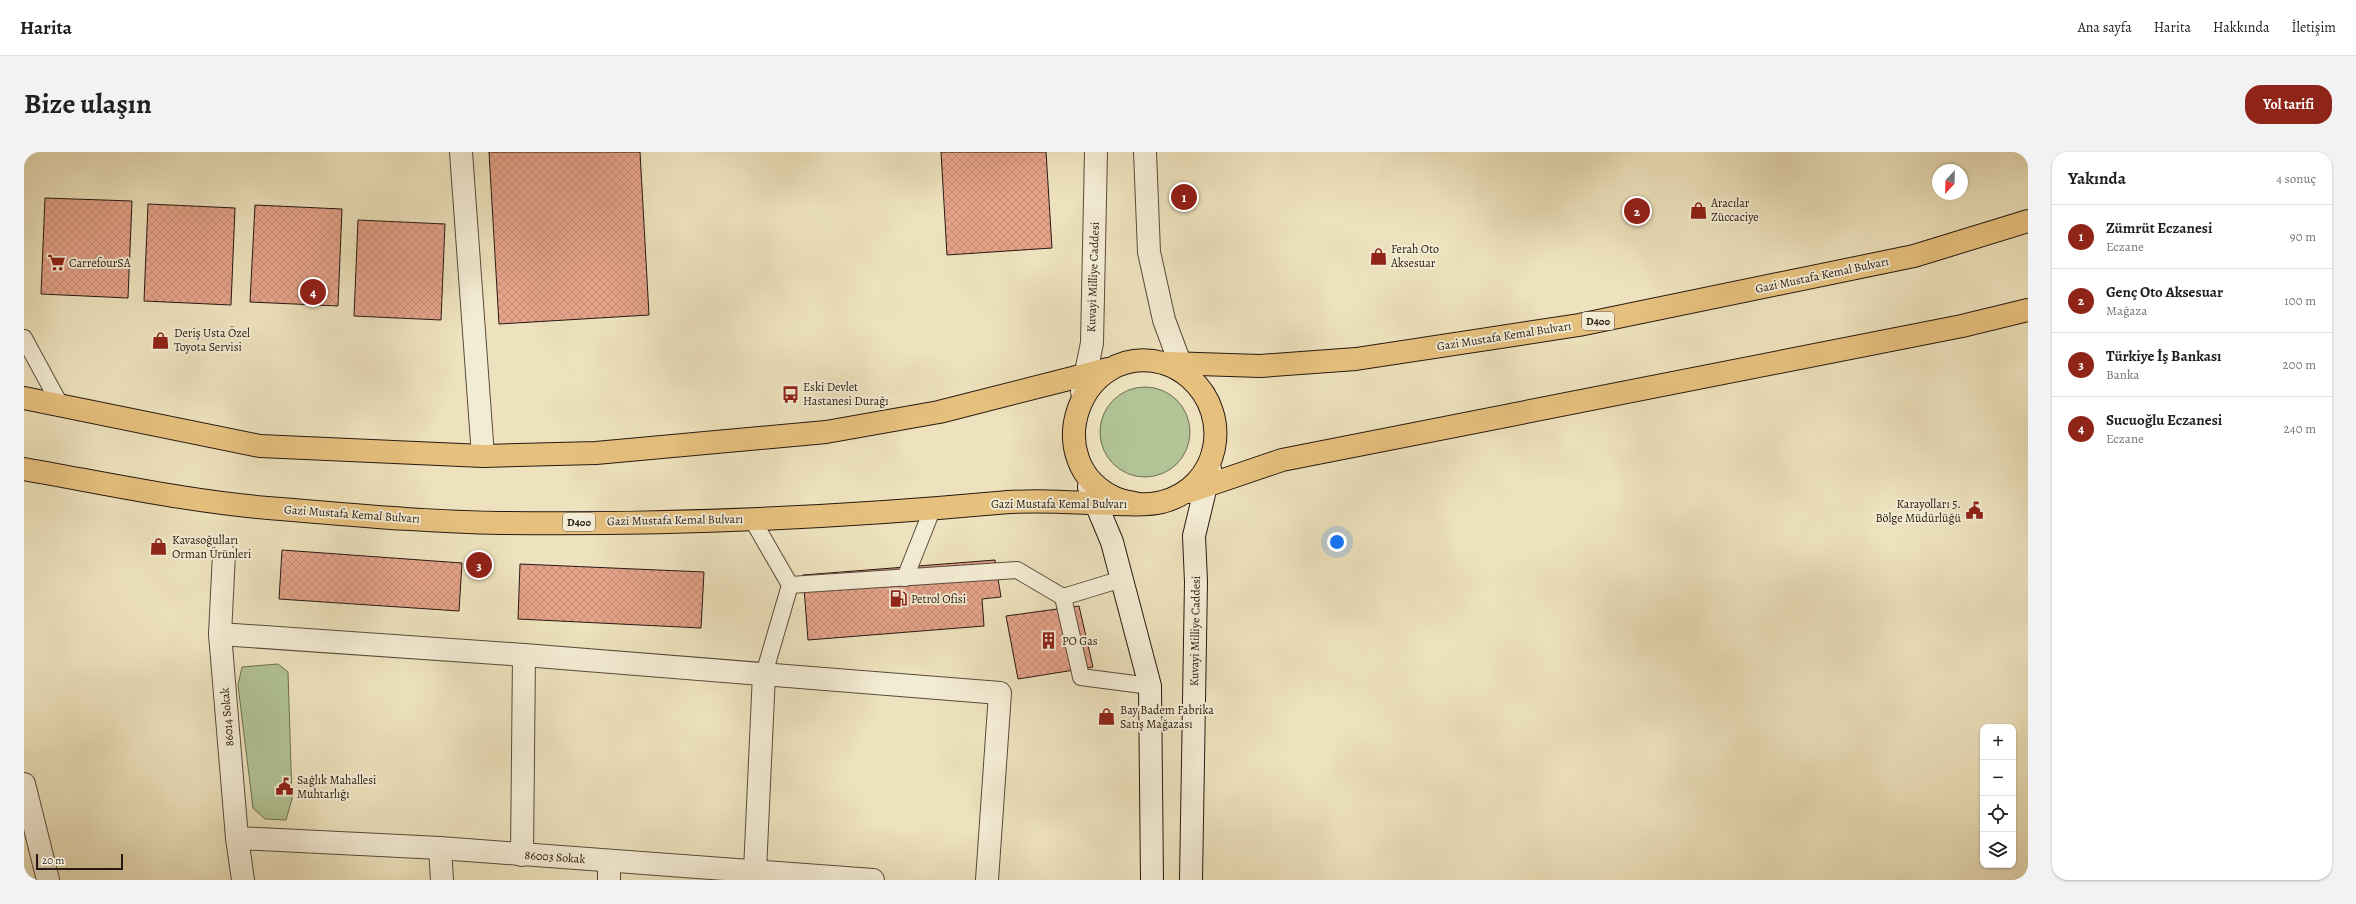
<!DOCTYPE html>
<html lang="tr">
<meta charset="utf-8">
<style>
:root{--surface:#fff;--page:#f2f2f2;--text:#202124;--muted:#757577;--line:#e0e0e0;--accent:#8f2418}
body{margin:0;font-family:Alegreya,serif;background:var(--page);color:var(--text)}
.controls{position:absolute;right:12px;bottom:12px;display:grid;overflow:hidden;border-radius:8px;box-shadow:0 1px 3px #0004}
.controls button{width:36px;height:36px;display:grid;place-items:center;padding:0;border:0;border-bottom:1px solid var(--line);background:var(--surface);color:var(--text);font:20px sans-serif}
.compass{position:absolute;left:1908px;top:12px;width:36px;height:36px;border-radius:50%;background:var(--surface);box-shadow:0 1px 3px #0004;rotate:202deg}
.scale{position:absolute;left:12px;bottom:10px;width:87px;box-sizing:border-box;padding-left:4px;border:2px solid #271911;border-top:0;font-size:11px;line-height:14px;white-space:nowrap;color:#271911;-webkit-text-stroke:3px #f3ecd4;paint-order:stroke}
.you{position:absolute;left:1313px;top:390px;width:14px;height:14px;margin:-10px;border:3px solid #fff;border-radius:50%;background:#1a73e8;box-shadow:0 0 0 6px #1a73e833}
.badge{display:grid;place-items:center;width:26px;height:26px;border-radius:50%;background:var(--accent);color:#fff;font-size:13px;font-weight:700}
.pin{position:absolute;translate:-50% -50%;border:2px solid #fff;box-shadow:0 1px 4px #0006}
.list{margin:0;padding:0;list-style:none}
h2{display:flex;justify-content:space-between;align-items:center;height:52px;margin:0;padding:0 16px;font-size:17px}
h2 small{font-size:13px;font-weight:400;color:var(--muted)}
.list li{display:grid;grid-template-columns:26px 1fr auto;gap:12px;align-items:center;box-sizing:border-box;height:64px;padding:0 16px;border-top:1px solid var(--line)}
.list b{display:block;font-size:15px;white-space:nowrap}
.list p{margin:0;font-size:13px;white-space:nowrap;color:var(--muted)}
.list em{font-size:13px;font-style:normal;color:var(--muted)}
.icon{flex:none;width:22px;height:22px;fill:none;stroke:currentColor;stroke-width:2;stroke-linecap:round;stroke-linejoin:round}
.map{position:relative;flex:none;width:2004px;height:728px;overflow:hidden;border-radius:16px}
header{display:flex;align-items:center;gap:24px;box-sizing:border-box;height:56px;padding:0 20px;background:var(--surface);border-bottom:1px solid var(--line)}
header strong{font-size:19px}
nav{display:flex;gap:22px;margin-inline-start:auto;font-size:14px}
.intro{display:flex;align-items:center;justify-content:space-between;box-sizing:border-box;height:96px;padding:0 24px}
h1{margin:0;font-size:28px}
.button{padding:10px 18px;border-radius:16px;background:var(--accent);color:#fff;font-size:14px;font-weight:700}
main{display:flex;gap:24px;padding:0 24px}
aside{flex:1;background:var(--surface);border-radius:16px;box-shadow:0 1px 3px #0004}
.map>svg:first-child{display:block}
.green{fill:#b2c496;stroke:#6c6e54}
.building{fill:url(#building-cross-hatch);stroke:#271911}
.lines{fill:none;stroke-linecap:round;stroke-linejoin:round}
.service-casing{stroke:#584b3c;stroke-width:18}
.minor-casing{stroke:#584b3c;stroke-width:24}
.tertiary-casing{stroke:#584b3c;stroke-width:24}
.secondary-casing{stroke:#271911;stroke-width:24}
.trunk-casing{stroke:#271911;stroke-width:24}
.service{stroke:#f3ecd4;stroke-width:16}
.minor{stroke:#f3ecd4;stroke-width:22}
.tertiary{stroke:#f3ecd4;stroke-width:22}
.secondary{stroke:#f3ecd4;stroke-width:22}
.trunk{stroke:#e6c17e;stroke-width:22}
.labels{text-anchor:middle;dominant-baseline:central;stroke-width:4;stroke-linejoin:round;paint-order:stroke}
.shield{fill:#f3ecd4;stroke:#64584c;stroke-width:1}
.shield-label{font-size:11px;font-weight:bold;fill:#271911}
.poi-label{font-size:12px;fill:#271911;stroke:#f3ecd4;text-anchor:start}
.street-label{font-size:12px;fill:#271911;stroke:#f3ecd4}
</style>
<header>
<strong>Harita</strong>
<nav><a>Ana sayfa</a><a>Harita</a><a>Hakkında</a><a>İletişim</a></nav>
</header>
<div class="intro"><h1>Bize ulaşın</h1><a class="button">Yol tarifi</a></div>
<main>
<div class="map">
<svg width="2004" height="728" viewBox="0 0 2004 728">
<defs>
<pattern id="building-cross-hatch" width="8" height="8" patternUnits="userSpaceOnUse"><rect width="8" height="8" fill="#e5a38a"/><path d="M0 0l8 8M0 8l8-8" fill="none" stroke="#c48c76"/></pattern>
</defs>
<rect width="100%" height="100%" fill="#ede2bd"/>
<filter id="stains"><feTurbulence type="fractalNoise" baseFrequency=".005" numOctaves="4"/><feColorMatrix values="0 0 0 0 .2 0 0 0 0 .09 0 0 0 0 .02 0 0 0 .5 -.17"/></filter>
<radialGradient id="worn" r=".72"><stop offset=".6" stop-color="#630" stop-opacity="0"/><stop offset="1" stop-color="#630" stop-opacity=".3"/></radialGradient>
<!-- green -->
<g class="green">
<circle cx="1121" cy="280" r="45"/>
<polygon points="254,512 264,520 268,647 262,668 241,667 229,656 214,533 218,515"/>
</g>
<!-- building -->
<g class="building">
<polygon points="465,0 616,0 625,163 475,172"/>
<polygon points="917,0 1022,0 1028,96 923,103"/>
<polygon points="21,46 108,49 104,146 17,142"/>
<polygon points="124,52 211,56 207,153 120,149"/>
<polygon points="231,53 318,57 314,154 226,150"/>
<polygon points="334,68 421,72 417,168 330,164"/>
<polygon points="258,398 438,411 435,459 255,447"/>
<polygon points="971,408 977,445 958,447 960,474 784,488 779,423"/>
<polygon points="496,412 680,420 677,476 494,467"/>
<polygon points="1055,454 1069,515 994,527 982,464"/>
</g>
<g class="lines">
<defs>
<g id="service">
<polyline points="0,186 38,256"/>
<polyline points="728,367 766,433 740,522"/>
<polyline points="881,426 908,358"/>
<polyline points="1098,427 1039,445 1057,525 1126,534"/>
<polyline points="766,433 993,418 1039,445"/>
</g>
<g id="minor">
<polyline points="437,0 459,304"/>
<polyline points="200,402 196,482 213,686 219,728"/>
<polyline points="196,482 500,503 976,541 963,728"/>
<polyline points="0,632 24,728"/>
<polyline points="213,686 416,696 849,728"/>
<polyline points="416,696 418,728"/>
<polyline points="498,703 500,503"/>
<polyline points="585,709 585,728"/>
<polyline points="731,719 740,522"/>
</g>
<g id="tertiary">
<polyline points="1121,0 1125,100 1140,168 1159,219"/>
<polyline points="1058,240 1068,191 1072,0"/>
</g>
<g id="secondary">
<polyline points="1065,335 1088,390 1126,534 1128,728"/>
<polyline points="1167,728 1172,430 1170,384 1186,317"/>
</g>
<g id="trunk">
<polyline points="1144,211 1236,214 1332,207 1555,173 1890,104 2004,69"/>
<polyline points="0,246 236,294 459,304 572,301 802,280 915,260 1084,217"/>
<path d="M 0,317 C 85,332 171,351 257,357 C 330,363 404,370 477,371 C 642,373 809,366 973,351 C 1012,347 1052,351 1091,352 C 1106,352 1124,354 1138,350 C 1196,335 1209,264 1166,226 C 1158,219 1149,214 1139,211 C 1056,189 1013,310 1091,346 C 1098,349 1106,350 1114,352"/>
<polyline points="1164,340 1258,308 1938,174 2004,158"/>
</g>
</defs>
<!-- service casing -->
<use href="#service" class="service-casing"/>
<!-- minor casing -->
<use href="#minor" class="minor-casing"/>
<!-- tertiary casing -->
<use href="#tertiary" class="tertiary-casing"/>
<!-- secondary casing -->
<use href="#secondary" class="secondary-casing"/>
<!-- trunk casing -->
<use href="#trunk" class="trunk-casing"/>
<!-- service -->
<use href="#service" class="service"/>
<!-- minor -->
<use href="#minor" class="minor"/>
<!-- tertiary -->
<use href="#tertiary" class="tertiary"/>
<!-- secondary -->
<use href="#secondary" class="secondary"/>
<!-- trunk -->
<use href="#trunk" class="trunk"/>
</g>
<!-- icons -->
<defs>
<symbol id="shop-bare" viewBox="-9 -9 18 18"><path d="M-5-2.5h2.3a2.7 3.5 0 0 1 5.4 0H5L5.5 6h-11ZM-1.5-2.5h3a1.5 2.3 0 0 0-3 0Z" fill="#8f2418" stroke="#f3ecd4" stroke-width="2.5" paint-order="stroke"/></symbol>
<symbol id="supermarket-bare" viewBox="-9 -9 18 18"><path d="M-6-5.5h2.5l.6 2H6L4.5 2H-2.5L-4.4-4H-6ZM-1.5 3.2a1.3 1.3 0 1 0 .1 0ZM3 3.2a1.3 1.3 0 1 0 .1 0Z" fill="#8f2418" stroke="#f3ecd4" stroke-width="2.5" paint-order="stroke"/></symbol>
<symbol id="bus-bare" viewBox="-9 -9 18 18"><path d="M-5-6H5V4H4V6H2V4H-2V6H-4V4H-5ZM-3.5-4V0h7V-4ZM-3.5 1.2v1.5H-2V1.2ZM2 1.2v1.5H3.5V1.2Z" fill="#8f2418" stroke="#f3ecd4" stroke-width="2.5" paint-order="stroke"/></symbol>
<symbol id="civic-bare" viewBox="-9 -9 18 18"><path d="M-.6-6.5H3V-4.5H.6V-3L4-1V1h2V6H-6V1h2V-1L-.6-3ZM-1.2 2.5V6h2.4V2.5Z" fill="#8f2418" stroke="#f3ecd4" stroke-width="2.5" paint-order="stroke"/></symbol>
<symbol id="fuel-bare" viewBox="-9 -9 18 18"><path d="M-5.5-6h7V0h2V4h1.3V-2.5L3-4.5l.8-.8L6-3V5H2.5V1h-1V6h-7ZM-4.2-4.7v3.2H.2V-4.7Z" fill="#8f2418" stroke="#f3ecd4" stroke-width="2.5" paint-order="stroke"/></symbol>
<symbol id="building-bare" viewBox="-9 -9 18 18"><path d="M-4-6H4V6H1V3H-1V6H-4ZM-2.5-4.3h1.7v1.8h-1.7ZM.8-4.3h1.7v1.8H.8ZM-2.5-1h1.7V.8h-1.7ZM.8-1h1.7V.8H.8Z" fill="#8f2418" stroke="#f3ecd4" stroke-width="2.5" paint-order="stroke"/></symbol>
</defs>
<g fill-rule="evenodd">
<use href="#shop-bare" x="1662" y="46" width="25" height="25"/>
<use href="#shop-bare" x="1342" y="92" width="25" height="25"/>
<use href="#supermarket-bare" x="20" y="98" width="25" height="25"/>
<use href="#shop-bare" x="124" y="176" width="25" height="25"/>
<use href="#bus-bare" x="754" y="230" width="25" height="25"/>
<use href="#civic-bare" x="1938" y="346" width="25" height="25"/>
<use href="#shop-bare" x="122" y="382" width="25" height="25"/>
<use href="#fuel-bare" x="862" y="434" width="25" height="25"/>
<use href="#building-bare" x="1012" y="476" width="25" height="25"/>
<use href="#shop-bare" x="1070" y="552" width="25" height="25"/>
<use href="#civic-bare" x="248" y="622" width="25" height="25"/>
</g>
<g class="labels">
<!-- shield labels -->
<g class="shield">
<rect x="1558" y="160" width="32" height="18" rx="3"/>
<rect x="539" y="361" width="32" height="18" rx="3"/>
</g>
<g class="shield-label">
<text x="1574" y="169">D400</text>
<text x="555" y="370">D400</text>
</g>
<!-- poi labels -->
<g class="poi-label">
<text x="1687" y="51">Aracılar<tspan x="1687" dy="14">Züccaciye</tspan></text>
<text x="1367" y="97">Ferah Oto<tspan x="1367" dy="14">Aksesuar</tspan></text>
<text x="45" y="111">CarrefourSA</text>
<text x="150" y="181">Deriş Usta Özel<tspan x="150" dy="14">Toyota Servisi</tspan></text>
<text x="779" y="235">Eski Devlet<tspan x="779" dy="14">Hastanesi Durağı</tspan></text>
<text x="1937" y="352" text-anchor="end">Karayolları 5.<tspan x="1937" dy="14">Bölge Müdürlüğü</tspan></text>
<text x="148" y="388">Kavasoğulları<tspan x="148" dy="14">Orman Ürünleri</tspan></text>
<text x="887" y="447">Petrol Ofisi</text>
<text x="1038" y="489">PO Gas</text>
<text x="1096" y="558">Bay Badem Fabrika<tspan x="1096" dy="14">Satış Mağazası</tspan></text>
<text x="273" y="628">Sağlık Mahallesi<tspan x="273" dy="14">Muhtarlığı</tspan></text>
</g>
<!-- street labels -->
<g class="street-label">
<text transform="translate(1798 123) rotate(-12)">Gazi Mustafa Kemal Bulvarı</text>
<text transform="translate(1069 125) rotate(-88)">Kuvayi Milliye Caddesi</text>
<text transform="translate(1480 184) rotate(-9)">Gazi Mustafa Kemal Bulvarı</text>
<text x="1035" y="352">Gazi Mustafa Kemal Bulvarı</text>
<text transform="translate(328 362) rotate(4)">Gazi Mustafa Kemal Bulvarı</text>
<text transform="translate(651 368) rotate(-1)">Gazi Mustafa Kemal Bulvarı</text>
<text transform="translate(1171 479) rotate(-89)">Kuvayi Milliye Caddesi</text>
<text transform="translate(203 565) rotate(-95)">86014 Sokak</text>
<text transform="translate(531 705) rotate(4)">86003 Sokak</text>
</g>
</g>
<rect width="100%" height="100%" filter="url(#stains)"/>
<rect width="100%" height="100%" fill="url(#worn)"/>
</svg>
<div class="controls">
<button>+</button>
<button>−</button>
<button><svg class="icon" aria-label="locate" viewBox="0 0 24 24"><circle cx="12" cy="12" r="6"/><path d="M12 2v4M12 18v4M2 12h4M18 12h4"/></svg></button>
<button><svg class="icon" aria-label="layers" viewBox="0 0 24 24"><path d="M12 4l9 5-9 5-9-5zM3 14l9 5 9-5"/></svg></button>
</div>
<svg class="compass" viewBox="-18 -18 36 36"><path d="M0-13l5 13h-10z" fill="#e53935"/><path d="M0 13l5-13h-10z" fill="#757577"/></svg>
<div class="scale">20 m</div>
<div class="you"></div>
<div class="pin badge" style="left:1160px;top:45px">1</div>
<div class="pin badge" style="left:1613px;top:59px">2</div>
<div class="pin badge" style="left:455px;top:413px">3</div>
<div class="pin badge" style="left:289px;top:140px">4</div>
</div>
<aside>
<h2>Yakında<small>4 sonuç</small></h2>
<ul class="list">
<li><span class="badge">1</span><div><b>Zümrüt Eczanesi</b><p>Eczane</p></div><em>90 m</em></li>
<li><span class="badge">2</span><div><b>Genç Oto Aksesuar</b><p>Mağaza</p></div><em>100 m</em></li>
<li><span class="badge">3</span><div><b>Türkiye İş Bankası</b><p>Banka</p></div><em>200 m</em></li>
<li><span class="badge">4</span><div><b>Sucuoğlu Eczanesi</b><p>Eczane</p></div><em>240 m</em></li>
</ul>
</aside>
</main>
